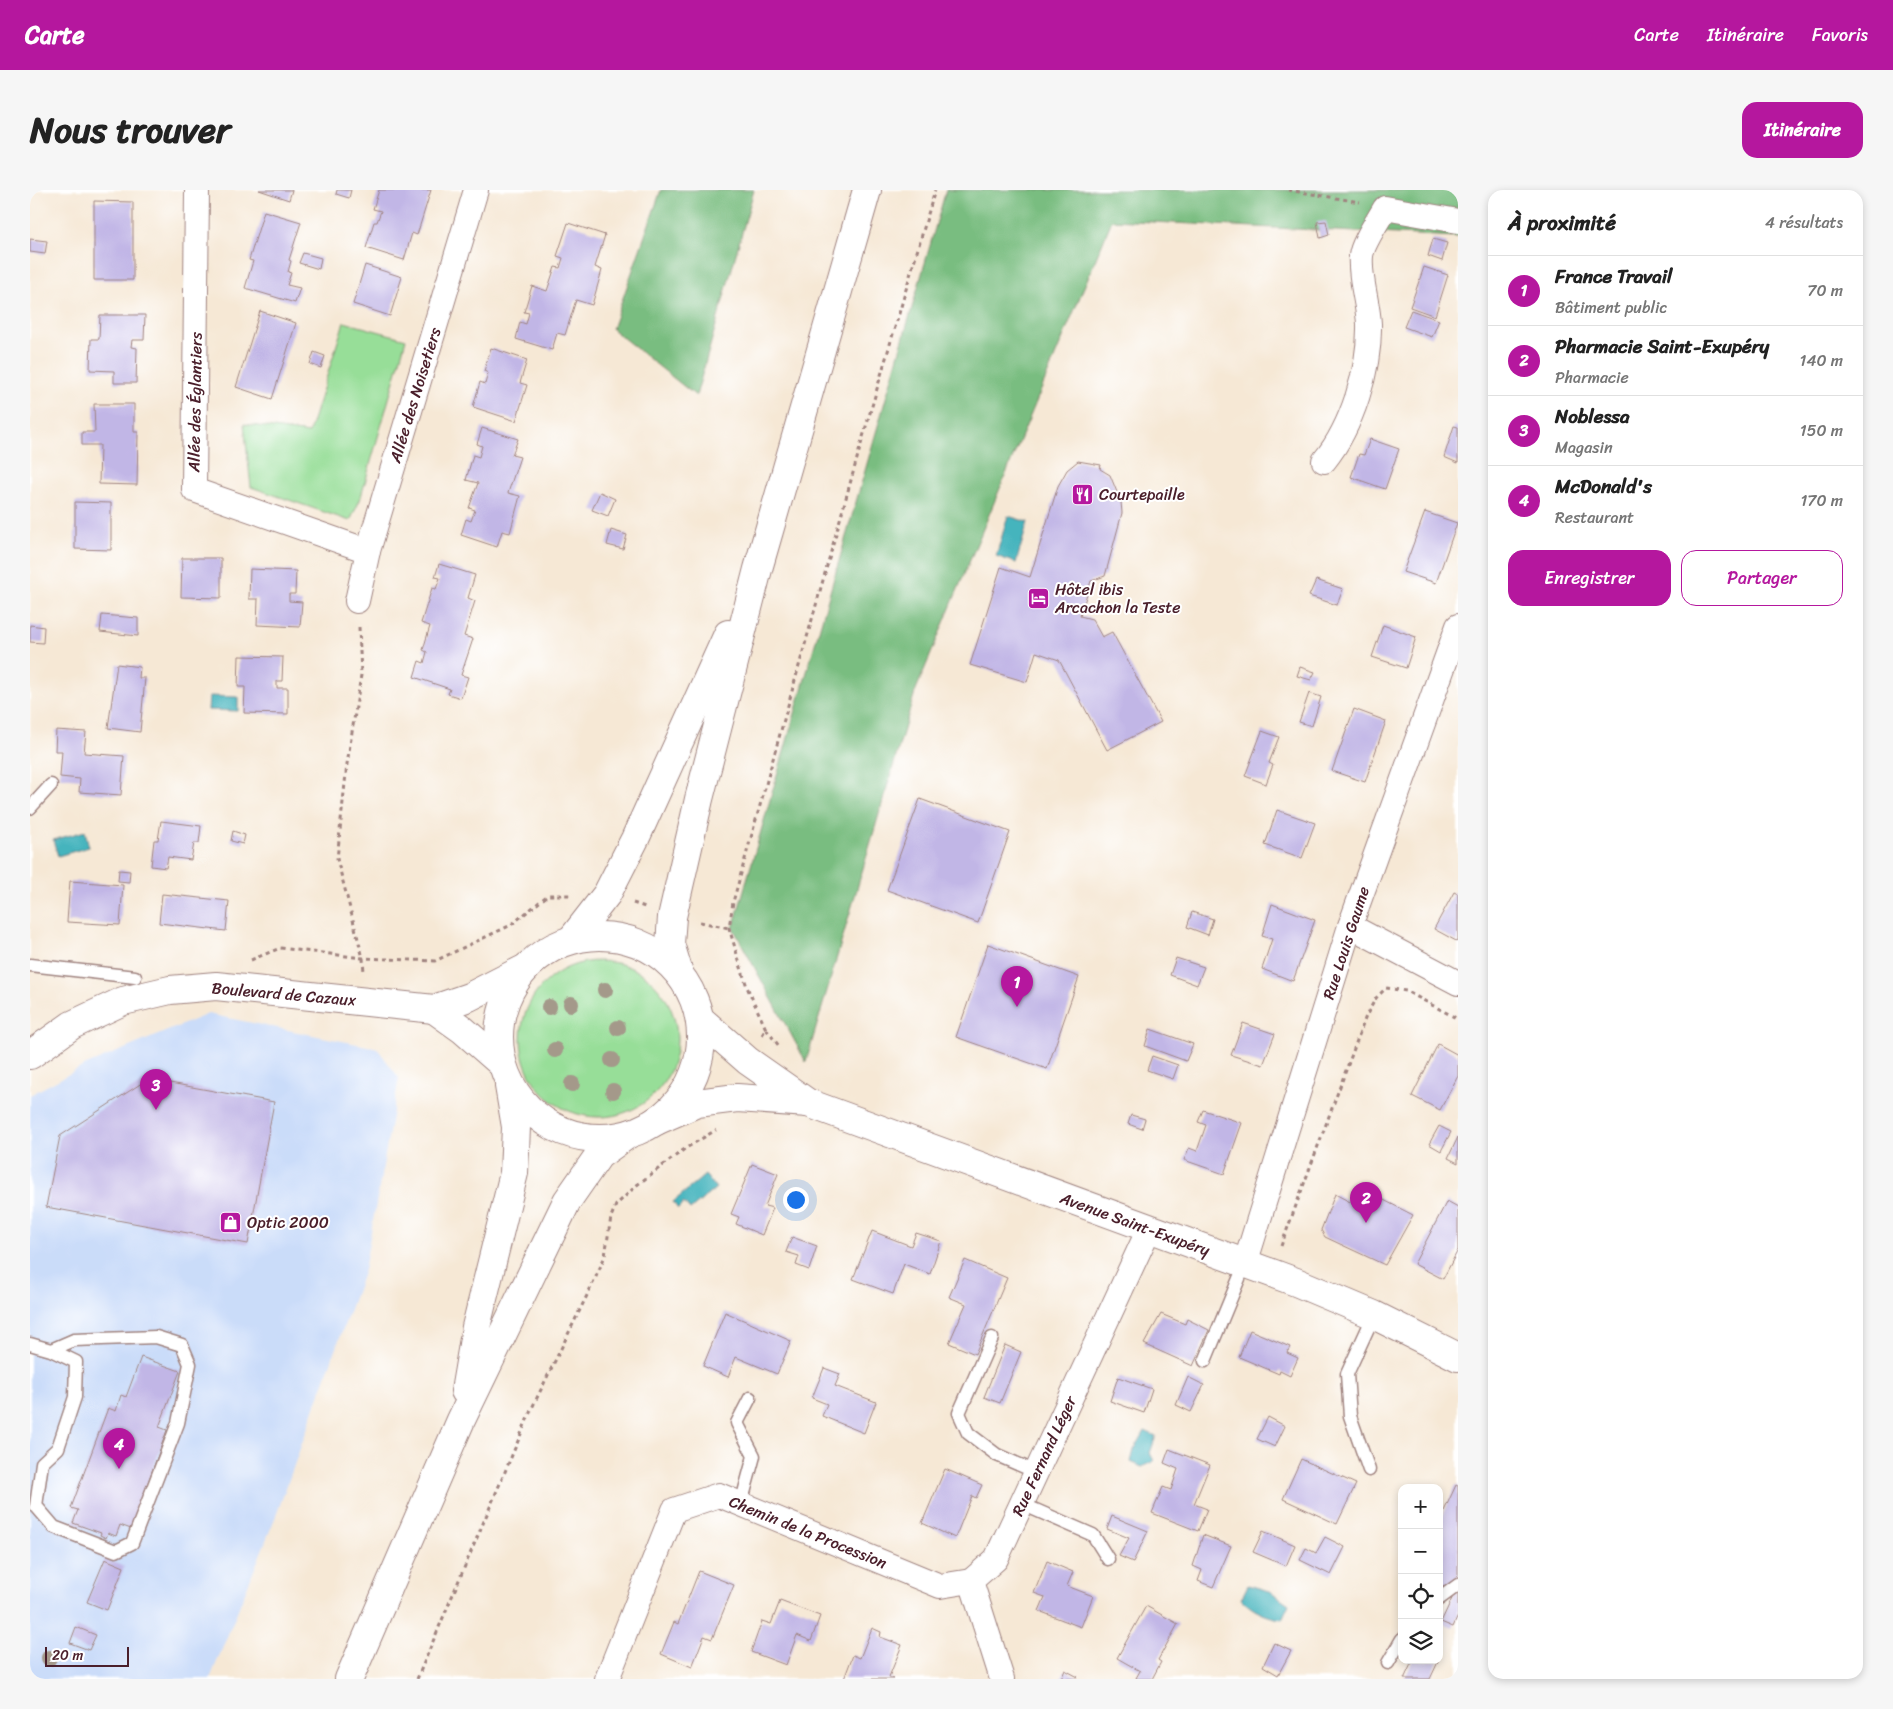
<!DOCTYPE html>
<html lang="fr">
<meta charset="utf-8">
<style>
:root{--surface:#fff;--page:#f6f6f6;--text:#222;--muted:#767676;--line:#e0e0e0;--accent:#b5179e}
body{margin:0;font-family:Sriracha,sans-serif;background:var(--page);color:var(--text)}
.controls{position:absolute;right:15px;bottom:15px;display:grid;overflow:hidden;border-radius:10px;box-shadow:0 2px 8px #0003}
.controls button{width:45px;height:45px;display:grid;place-items:center;padding:0;border:0;border-bottom:1px solid var(--line);background:var(--surface);color:var(--text);font:25px sans-serif}
.scale{position:absolute;left:15px;bottom:12px;width:84px;box-sizing:border-box;padding-left:5px;border:2px solid #4a1f2b;border-top:0;font-size:14px;line-height:18px;white-space:nowrap;color:#4a1f2b;-webkit-text-stroke:4px #fff;paint-order:stroke}
.you{position:absolute;left:765px;top:1009px;width:18px;height:18px;margin:-12px;border:4px solid #fff;border-radius:50%;background:#1a73e8;box-shadow:0 0 0 8px #1a73e833}
.badge{display:grid;place-items:center;width:32px;height:32px;border-radius:50%;background:var(--accent);color:#fff;font-size:16px;font-weight:700}
.pin{position:absolute;translate:-50% -41px;filter:drop-shadow(0 1px 2px #0008)}
.pin::after{content:'';position:absolute;top:26px;width:18px;height:15px;background:inherit;clip-path:polygon(0 0,100% 0,50% 100%)}
.list{margin:0;padding:0;list-style:none}
h2{display:flex;justify-content:space-between;align-items:center;height:65px;margin:0;padding:0 20px;font-size:21px}
h2 small{font-size:16px;font-weight:400;color:var(--muted)}
.list li{display:grid;grid-template-columns:32px 1fr auto;gap:15px;align-items:center;box-sizing:border-box;height:70px;padding:0 20px;border-top:1px solid var(--line)}
.list b{display:block;font-size:19px;white-space:nowrap}
.list p{margin:0;font-size:16px;white-space:nowrap;color:var(--muted)}
.list em{font-size:16px;font-style:normal;color:var(--muted)}
.actions{display:flex;gap:10px;padding:15px 20px}
.actions a{flex:1;padding:11px 0;border:1px solid var(--accent);border-radius:15px;text-align:center;font-size:18px;color:var(--accent)}
.actions .main{background:var(--accent);color:#fff}
.icon{flex:none;width:28px;height:28px;fill:none;stroke:currentColor;stroke-width:2;stroke-linecap:round;stroke-linejoin:round}
.map{position:relative;flex:none;width:1428px;height:1489px;overflow:hidden;border-radius:15px}
header{display:flex;align-items:center;gap:30px;box-sizing:border-box;height:70px;padding:0 25px;background:var(--accent);color:#fff}
header strong{font-size:24px}
nav{display:flex;gap:28px;margin-inline-start:auto;font-size:18px}
.intro{display:flex;align-items:center;justify-content:space-between;box-sizing:border-box;height:120px;padding:0 30px}
h1{margin:0;font-size:35px}
.button{padding:12px 22px;border-radius:15px;background:var(--accent);color:#fff;font-size:18px;font-weight:700}
main{display:flex;gap:30px;padding:0 30px}
aside{flex:1;background:var(--surface);border-radius:15px;box-shadow:0 2px 8px #0003}
.map>svg:first-child{display:block}
.built{fill:#cadcf9}
.green{fill:#97de98;stroke:#707e62}
.forest{fill:#79bd80;stroke:#626e56}
.water{fill:#45b4bd;stroke:#486a74}
.building{fill:#c1b6e6}
.lines{fill:none;stroke-linecap:round;stroke-linejoin:round}
.service-casing{stroke:#a08480;stroke-width:15}
.minor-casing{stroke:#a08480;stroke-width:26}
.secondary-casing{stroke:#a08480;stroke-width:30}
.primary-casing{stroke:#a08480;stroke-width:30}
.path{stroke:#a08480;stroke-width:3;stroke-dasharray:4 4;stroke-linecap:butt}
.service{stroke:#fff;stroke-width:12}
.minor{stroke:#fff;stroke-width:24}
.secondary{stroke:#fff;stroke-width:28}
.primary{stroke:#fff;stroke-width:28}
.tree{fill:#a4998a}
.labels{text-anchor:middle;dominant-baseline:central;stroke-width:4;stroke-linejoin:round;paint-order:stroke}
.street-label{font-size:16px;fill:#4a1f2b;stroke:#fff}
.poi-label{font-size:16px;fill:#4a1f2b;stroke:#fff;text-anchor:start}
</style>
<header>
<strong>Carte</strong>
<nav><a>Carte</a><a>Itinéraire</a><a>Favoris</a></nav>
</header>
<div class="intro"><h1>Nous trouver</h1><a class="button">Itinéraire</a></div>
<main>
<div class="map">
<svg width="1428" height="1489" viewBox="0 0 1428 1489">
<rect width="100%" height="100%" fill="#fff"/>
<filter id="ink" filterUnits="userSpaceOnUse"><feTurbulence type="fractalNoise" baseFrequency=".02" numOctaves="2"/><feDisplacementMap in="SourceGraphic" scale="10" xChannelSelector="R" yChannelSelector="G"/><feConvolveMatrix kernelMatrix="1 2 1 2 8 2 1 2 1" color-interpolation-filters="sRGB"/></filter>
<filter id="wash" filterUnits="userSpaceOnUse"><feTurbulence type="fractalNoise" baseFrequency=".0096" numOctaves="4" result="noise"/><feDisplacementMap in="SourceGraphic" scale="20" xChannelSelector="R" yChannelSelector="G"/><feGaussianBlur stdDeviation="1.12" result="paint"/><feColorMatrix in="noise" values="0 0 0 0 0 0 0 0 0 0 0 0 0 0 0 0 0 1.4 0 .05"/><feComposite in="paint" operator="in"/></filter>
<g filter="url(#wash)">
<rect width="100%" height="100%" fill="#f6e8d5"/>
<!-- built -->
<polygon class="built" points="178,824 347,858 369,888 334,1080 247,1323 180,1489 0,1489 0,905 54,876"/>
<!-- green -->
<g class="green">
<polygon points="314,132 376,149 330,310 320,331 221,297 214,234 279,243"/>
<circle cx="569" cy="849" r="78"/>
</g>
<!-- forest -->
<g class="forest">
<polygon points="631,0 724,0 666,206 582,139"/>
<polygon points="916,0 1428,0 1428,47 1082,30 885,502 776,872 703,738"/>
</g>
<!-- water -->
<g class="water">
<polygon points="978,326 998,332 986,373 966,366"/>
<polygon points="179,506 208,507 208,521 178,520"/>
<polygon points="55,641 59,657 28,666 23,650"/>
<polygon points="675,985 686,998 660,1020 654,1013 648,1019 643,1012"/>
<polygon points="1115,1241 1126,1246 1120,1263 1124,1271 1112,1277 1101,1272 1104,1260"/>
<path d="M 1218,1395 L 1240,1401 L 1259,1414 L 1252,1429 C 1236,1427 1223,1421 1211,1409 Z"/>
</g>
<g id="blocks">
<!-- building -->
<g class="building">
<polygon points="229,0 262,0 259,10"/>
<polygon points="307,0 321,0 319,8 306,4"/>
<polygon points="349,0 401,0 387,45 382,43 374,70 336,58 344,32 347,32 351,21 343,19"/>
<polygon points="64,11 103,12 103,90 64,90"/>
<polygon points="234,21 271,32 259,70 261,71 258,82 261,83 257,95 270,98 265,113 215,98 223,71 219,70"/>
<polygon points="1296,31 1299,45 1290,48 1287,32"/>
<polygon points="538,33 575,45 565,77 572,80 562,115 546,110 535,145 527,143 522,160 486,149 490,132 496,134 499,123 494,122 502,96 517,101 525,77 530,78 533,68 527,66"/>
<polygon points="0,49 17,51 15,64 0,62"/>
<polygon points="1403,49 1417,53 1412,71 1398,66"/>
<polygon points="273,63 291,68 289,79 269,73"/>
<polygon points="335,75 372,87 360,126 323,114"/>
<polygon points="1394,77 1418,85 1405,126 1380,117"/>
<polygon points="1381,120 1409,130 1402,147 1374,137"/>
<polygon points="230,121 266,133 242,209 206,197"/>
<polygon points="70,125 115,125 114,150 102,150 101,157 107,158 106,193 84,193 84,181 60,180 61,149 69,149"/>
<polygon points="461,158 497,170 490,193 497,195 486,231 443,217 450,192 455,194 458,183 454,181"/>
<polygon points="284,162 295,166 291,178 280,174"/>
<polygon points="64,214 104,214 104,242 108,242 107,295 69,294 70,255 52,255 52,242 65,242"/>
<polygon points="1424,236 1428,237 1428,273 1414,267"/>
<polygon points="452,238 488,249 482,265 490,267 478,303 490,306 480,343 472,341 467,357 431,345 436,329 441,331 445,320 439,318 448,293 436,290 443,265 449,267 452,256 447,254"/>
<polygon points="1340,249 1369,259 1355,299 1321,287 1329,264 1334,265"/>
<polygon points="1048,271 1071,275 1070,279 1080,285 1091,312 1092,323 1075,386 1061,391 1050,426 1062,429 1072,447 1082,442 1131,532 1077,560 1029,470 1006,462 997,492 940,475 971,377 1000,387 1028,296 1037,280"/>
<polygon points="570,302 585,309 578,326 562,320"/>
<polygon points="45,312 81,313 81,360 45,359"/>
<polygon points="1395,322 1427,333 1406,393 1373,382"/>
<polygon points="581,340 597,345 593,359 577,355"/>
<polygon points="152,368 191,368 191,408 151,407"/>
<polygon points="409,374 445,385 438,408 445,411 434,446 443,449 431,485 438,487 431,508 418,504 420,499 384,487 389,471 394,473 397,462 393,460 400,436 391,433 402,398 406,399 410,388 405,387"/>
<polygon points="220,379 266,381 265,404 259,404 259,411 272,412 270,437 227,435 228,409 219,409"/>
<polygon points="1286,390 1313,399 1307,415 1279,406"/>
<polygon points="72,425 108,428 108,446 70,442"/>
<polygon points="0,435 14,437 13,453 0,452"/>
<polygon points="1353,435 1386,447 1376,478 1342,467"/>
<polygon points="209,466 253,467 252,491 247,491 247,498 258,498 258,524 214,523 215,497 208,497"/>
<polygon points="87,474 110,477 109,488 115,488 110,542 78,538"/>
<polygon points="1270,477 1285,482 1281,490 1267,486"/>
<polygon points="1279,503 1291,507 1282,536 1269,532"/>
<polygon points="1324,519 1356,531 1335,592 1302,581"/>
<polygon points="26,540 56,542 54,563 94,566 91,605 49,602 50,589 30,587 32,561 25,561"/>
<polygon points="1232,541 1249,547 1239,573 1243,575 1236,594 1215,586"/>
<polygon points="890,609 980,642 948,733 857,700"/>
<polygon points="1247,620 1285,633 1272,668 1235,655"/>
<polygon points="131,631 171,636 169,653 164,653 161,670 138,667 136,678 121,676 124,650 128,650"/>
<polygon points="203,641 215,645 213,654 201,651"/>
<polygon points="89,680 100,681 99,692 88,691"/>
<polygon points="40,691 93,695 90,735 37,732"/>
<polygon points="1424,702 1428,704 1428,752 1404,739"/>
<polygon points="132,704 199,711 196,741 129,733"/>
<polygon points="1242,714 1285,730 1263,791 1232,779 1242,749 1232,746"/>
<polygon points="1162,722 1183,729 1178,745 1157,737"/>
<polygon points="958,754 1049,787 1017,879 926,847"/>
<polygon points="1146,768 1174,777 1167,795 1140,785"/>
<polygon points="1213,833 1245,844 1233,875 1201,865"/>
<polygon points="1120,839 1163,854 1156,871 1115,856"/>
<polygon points="1408,854 1428,865 1428,886 1410,920 1382,906"/>
<polygon points="1122,866 1148,875 1143,889 1117,880"/>
<polygon points="118,889 244,912 218,1054 16,1017 30,946"/>
<polygon points="1173,920 1212,933 1194,984 1154,970 1159,958 1167,961 1176,935 1168,932"/>
<polygon points="1101,925 1115,929 1112,939 1098,934"/>
<polygon points="1409,936 1421,942 1411,961 1399,954"/>
<polygon points="1428,947 1428,973 1418,968"/>
<polygon points="722,974 748,984 735,1016 743,1018 732,1045 706,1034 709,1027 701,1024"/>
<polygon points="1305,1004 1337,1021 1344,1005 1383,1025 1355,1075 1295,1047 1291,1040"/>
<polygon points="1417,1011 1428,1017 1428,1060 1413,1089 1384,1074"/>
<polygon points="842,1041 881,1056 886,1043 911,1051 900,1084 874,1074 863,1104 823,1089"/>
<polygon points="762,1047 787,1056 779,1080 766,1075 769,1066 756,1062"/>
<polygon points="935,1070 977,1088 945,1164 919,1153 936,1114 919,1107"/>
<polygon points="695,1122 761,1151 747,1184 706,1167 698,1187 673,1176"/>
<polygon points="1131,1124 1155,1134 1157,1129 1179,1140 1163,1176 1114,1154"/>
<polygon points="1220,1140 1260,1157 1257,1163 1268,1168 1260,1186 1250,1181 1249,1184 1209,1167"/>
<polygon points="975,1155 991,1162 970,1213 954,1207"/>
<polygon points="111,1167 150,1181 129,1237 137,1240 101,1339 90,1335 86,1346 78,1343 76,1348 70,1345 71,1343 43,1333 48,1320 41,1318 78,1218 86,1221 91,1205 96,1207"/>
<polygon points="794,1178 810,1184 805,1196 846,1212 834,1243 792,1226 797,1214 782,1208"/>
<polygon points="1088,1187 1122,1199 1114,1223 1080,1211"/>
<polygon points="1158,1187 1174,1195 1161,1222 1146,1215"/>
<polygon points="1238,1227 1255,1236 1245,1257 1227,1249"/>
<polygon points="1139,1259 1180,1275 1164,1314 1177,1319 1168,1341 1122,1323 1133,1297 1141,1300 1148,1279 1134,1273"/>
<polygon points="1271,1269 1326,1294 1307,1334 1253,1309"/>
<polygon points="915,1279 952,1295 946,1308 942,1306 925,1348 892,1333"/>
<polygon points="1426,1295 1428,1296 1428,1385 1421,1400 1409,1395 1409,1332"/>
<polygon points="1082,1326 1118,1341 1103,1372 1089,1366 1099,1348 1077,1339"/>
<polygon points="1233,1341 1265,1355 1256,1376 1223,1362"/>
<polygon points="1173,1345 1201,1356 1183,1397 1168,1391 1172,1380 1163,1376"/>
<polygon points="1295,1347 1315,1357 1301,1385 1270,1370 1276,1358 1286,1363"/>
<polygon points="75,1369 94,1377 77,1420 57,1412"/>
<polygon points="1017,1371 1043,1382 1037,1396 1063,1406 1051,1437 1009,1421 1015,1407 1004,1403"/>
<polygon points="669,1381 704,1395 682,1449 674,1446 662,1477 631,1464 644,1432 648,1434"/>
<polygon points="1425,1402 1428,1403 1428,1426 1423,1437 1411,1432"/>
<polygon points="750,1411 790,1426 781,1451 767,1445 756,1475 721,1462 732,1431 741,1434"/>
<polygon points="1116,1416 1148,1434 1128,1470 1131,1472 1122,1489 1108,1489 1106,1488 1110,1481 1087,1468"/>
<polygon points="46,1437 66,1445 59,1460 40,1453"/>
<polygon points="842,1438 851,1442 850,1447 872,1455 859,1487 863,1489 814,1489 823,1465 830,1468"/>
<polygon points="1244,1453 1261,1461 1248,1485 1233,1476"/>
<polygon points="1383,1470 1408,1472 1400,1489 1374,1489"/>
<polygon points="1035,1480 1048,1487 1046,1489 1031,1489"/>
</g>
</g>
</g>
<g filter="url(#ink)">
<use href="#blocks" fill-opacity="0" stroke="#a08480" stroke-width="1"/>
<g class="lines">
<defs>
<g id="service">
<polyline points="0,618 21,595"/>
<polyline points="0,775 105,787"/>
<polyline points="962,1148 929,1223 938,1243 967,1265 1006,1282"/>
<polyline points="0,1154 21,1160 46,1172 45,1207 28,1258 12,1273 6,1316 24,1337 86,1361 102,1353 148,1233 160,1174 152,1155 126,1147 44,1150 21,1160"/>
<polyline points="1175,1171 1215,1074"/>
<polyline points="1339,1280 1320,1226 1317,1184 1344,1125"/>
<polyline points="711,1314 724,1266 707,1233 720,1208"/>
<polyline points="992,1314 1063,1345 1078,1369"/>
<polyline points="1409,1409 1428,1395"/>
<polyline points="1358,1473 1372,1449"/>
</g>
<g id="minor">
<polyline points="167,0 164,300 338,361"/>
<path d="M 1294,271 C 1322,237 1340,179 1339,134 C 1338,112 1329,88 1331,66 C 1332,54 1349,29 1355,18 L 1428,31"/>
<polyline points="327,411 338,361 446,0"/>
<polyline points="1320,736 1428,793"/>
<polyline points="1215,1074 1320,736 1428,436"/>
<polyline points="577,1489 644,1320 689,1305 910,1396 941,1391"/>
<polyline points="972,1489 941,1391 966,1369 1119,1039"/>
</g>
<g id="secondary">
<polyline points="404,819 432,839 472,874"/>
<polyline points="670,829 718,871 778,913 1266,1092 1344,1125 1428,1167"/>
<polyline points="0,865 42,835 93,811 140,800 186,796 404,819 439,807 494,779"/>
<polyline points="626,931 667,913 707,908 778,913"/>
</g>
<g id="primary">
<circle cx="570" cy="847" r="101"/>
<polyline points="542,749 577,704 605,649 698,444"/>
<polyline points="649,783 640,754 642,727 669,609 728,379 837,0"/>
<polyline points="435,1201 446,1137 484,983 486,937 479,896"/>
<polyline points="319,1489 431,1230 537,1011 569,965 597,945"/>
</g>
</defs>
<!-- service casing -->
<use href="#service" class="service-casing"/>
<!-- minor casing -->
<use href="#minor" class="minor-casing"/>
<!-- secondary casing -->
<use href="#secondary" class="secondary-casing"/>
<!-- primary casing -->
<use href="#primary" class="primary-casing"/>
<!-- path -->
<g class="path">
<polyline points="1258,0 1330,12"/>
<polyline points="329,437 331,485 317,574 307,669 333,768 334,783"/>
<polyline points="603,713 615,717"/>
<polyline points="670,732 699,738"/>
<polyline points="221,770 250,758 333,768 405,771 481,735 518,705 540,705"/>
<polyline points="736,839 749,856"/>
<polyline points="732,845 736,839 717,797 699,738 703,712 835,240 905,0"/>
<polyline points="1251,1056 1336,826 1346,808 1356,798 1376,801 1428,829"/>
<polyline points="387,1489 502,1218 565,1089 575,1066 581,1027 586,1015 607,995 656,958 686,940"/>
</g>
<!-- service -->
<use href="#service" class="service"/>
<!-- minor -->
<use href="#minor" class="minor"/>
<!-- secondary -->
<use href="#secondary" class="secondary"/>
<!-- primary -->
<use href="#primary" class="primary"/>
</g>
<!-- trees -->
<g class="tree">
<circle cx="575" cy="800" r="8"/>
<circle cx="541" cy="814" r="8"/>
<circle cx="519" cy="817" r="8"/>
<circle cx="588" cy="838" r="8"/>
<circle cx="525" cy="860" r="8"/>
<circle cx="582" cy="870" r="8"/>
<circle cx="542" cy="894" r="8"/>
<circle cx="583" cy="901" r="8"/>
<circle cx="19" cy="1468" r="8"/>
</g>
</g>
<!-- icons -->
<defs>
<symbol id="restaurant-square" viewBox="-11 -11 22 22"><rect x="-9" y="-9" width="18" height="18" rx="4" fill="#b5179e" stroke="#fff"/><path d="M-5-6h1v4h1v-4h1v4h1v-4h1v5L-1.5 .5V6h-2V.5L-5-1ZM5-6V6H3V1.5H1.5Q1.5-4 5-6Z" fill="#fff"/></symbol>
<symbol id="hotel-square" viewBox="-11 -11 22 22"><rect x="-9" y="-9" width="18" height="18" rx="4" fill="#b5179e" stroke="#fff"/><path d="M-6-4.5h1.5V1H6V5H4.5V3h-9V5H-6ZM-4 0a1.8 1.8 0 1 1 3.6 0ZM.5 0V-2.5h3Q6-2.5 6 0Z" fill="#fff"/></symbol>
<symbol id="shop-square" viewBox="-11 -11 22 22"><rect x="-9" y="-9" width="18" height="18" rx="4" fill="#b5179e" stroke="#fff"/><path d="M-5-2.5h2.3a2.7 3.5 0 0 1 5.4 0H5L5.5 6h-11ZM-1.5-2.5h3a1.5 2.3 0 0 0-3 0Z" fill="#fff"/></symbol>
</defs>
<g fill-rule="evenodd">
<use href="#restaurant-square" x="1040" y="292" width="25" height="25"/>
<use href="#hotel-square" x="996" y="396" width="25" height="25"/>
<use href="#shop-square" x="188" y="1020" width="25" height="25"/>
</g>
<g class="labels">
<!-- street labels -->
<g class="street-label">
<text transform="translate(385 205) rotate(-73)">Allée des Noisetiers</text>
<text transform="translate(165 212) rotate(-89)">Allée des Églantiers</text>
<text transform="translate(1316 753) rotate(-72)">Rue Louis Gaume</text>
<text transform="translate(254 804) rotate(5)">Boulevard de Cazaux</text>
<text transform="translate(1105 1034) rotate(20)">Avenue Saint-Exupéry</text>
<text transform="translate(1014 1266) rotate(-65)">Rue Fernand Léger</text>
<text transform="translate(778 1342) rotate(22)">Chemin de la Procession</text>
</g>
<!-- poi labels -->
<g class="poi-label">
<text x="1069" y="304">Courtepaille</text>
<text x="1025" y="399">Hôtel ibis<tspan x="1025" dy="18">Arcachon la Teste</tspan></text>
<text x="217" y="1032">Optic 2000</text>
</g>
</g>
</svg>
<div class="controls">
<button>+</button>
<button>−</button>
<button><svg class="icon" aria-label="locate" viewBox="0 0 24 24"><circle cx="12" cy="12" r="6"/><path d="M12 2v4M12 18v4M2 12h4M18 12h4"/></svg></button>
<button><svg class="icon" aria-label="layers" viewBox="0 0 24 24"><path d="M12 4l9 5-9 5-9-5zM3 14l9 5 9-5"/></svg></button>
</div>
<div class="scale">20 m</div>
<div class="you"></div>
<div class="pin badge" style="left:987px;top:817px">1</div>
<div class="pin badge" style="left:1336px;top:1033px">2</div>
<div class="pin badge" style="left:126px;top:920px">3</div>
<div class="pin badge" style="left:89px;top:1279px">4</div>
</div>
<aside>
<h2>À proximité<small>4 résultats</small></h2>
<ul class="list">
<li><span class="badge">1</span><div><b>France Travail</b><p>Bâtiment public</p></div><em>70 m</em></li>
<li><span class="badge">2</span><div><b>Pharmacie Saint-Exupéry</b><p>Pharmacie</p></div><em>140 m</em></li>
<li><span class="badge">3</span><div><b>Noblessa</b><p>Magasin</p></div><em>150 m</em></li>
<li><span class="badge">4</span><div><b>McDonald's</b><p>Restaurant</p></div><em>170 m</em></li>
</ul>
<div class="actions"><a class="main">Enregistrer</a><a>Partager</a></div>
</aside>
</main>
